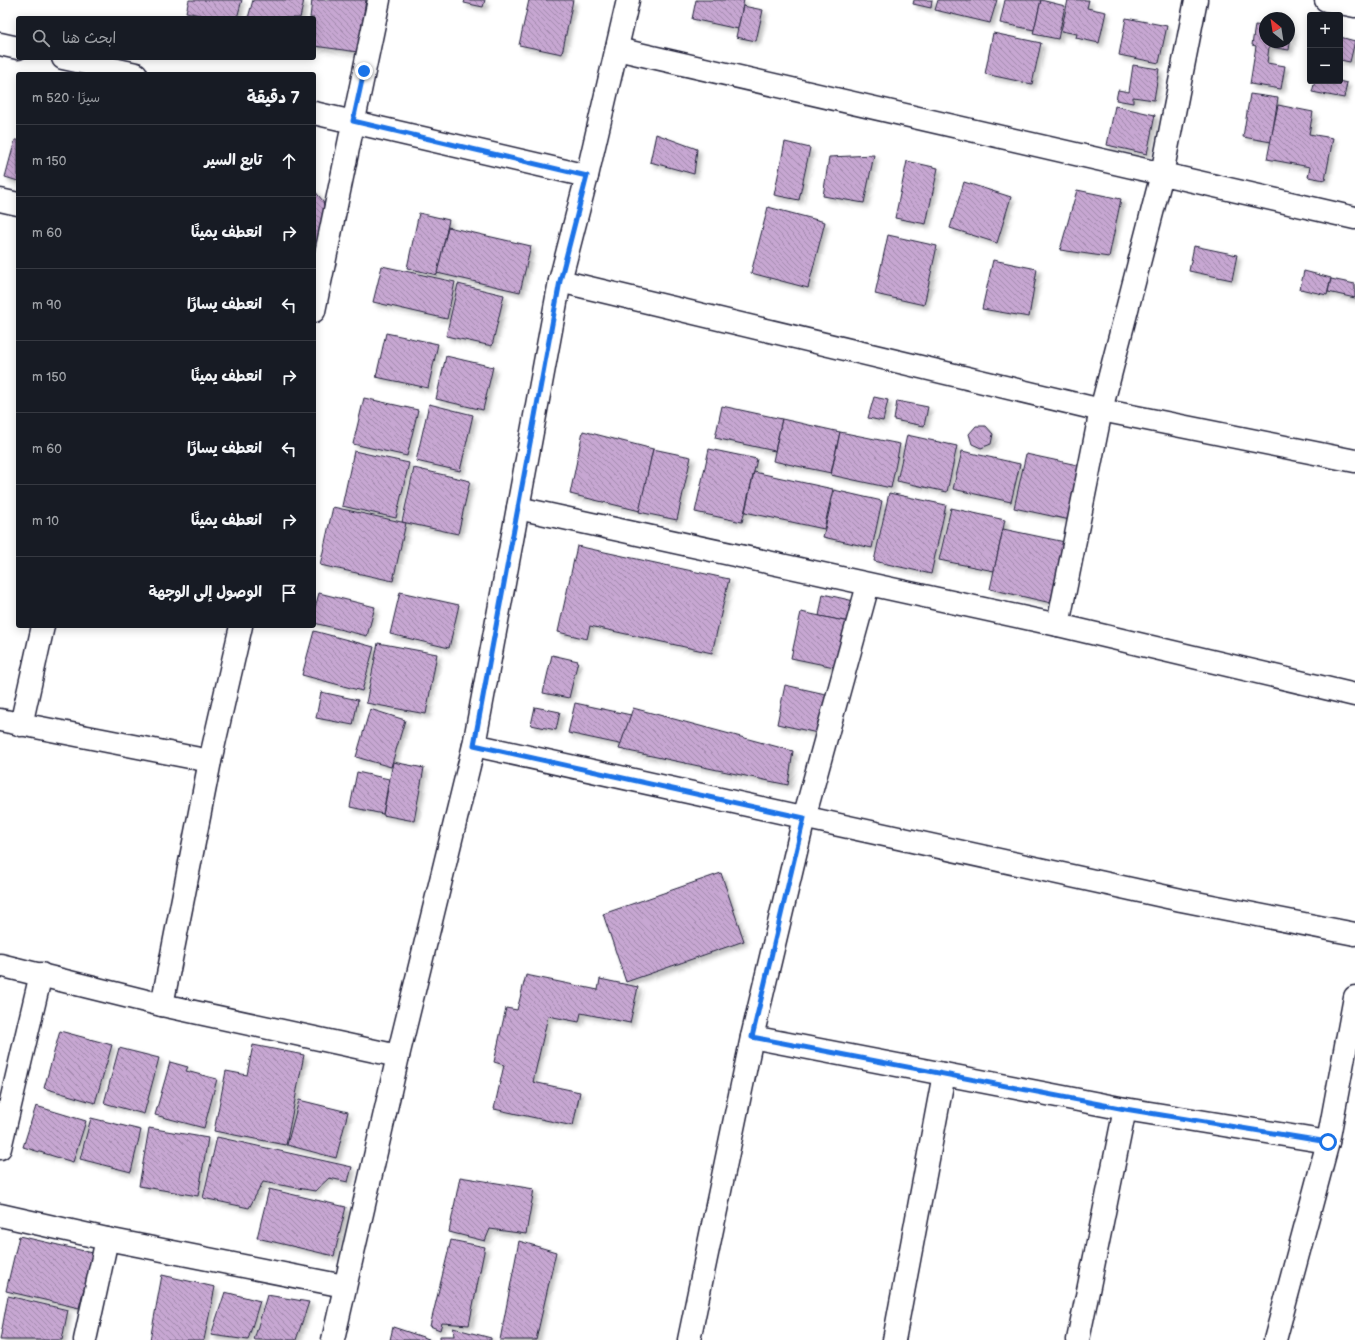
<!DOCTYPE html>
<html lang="ar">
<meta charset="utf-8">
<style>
:root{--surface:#171b24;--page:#242831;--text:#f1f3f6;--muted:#9ea1a6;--line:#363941}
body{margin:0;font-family:"Balsamiq Sans","Playpen Sans Arabic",sans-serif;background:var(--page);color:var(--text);direction:rtl}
.controls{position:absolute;right:12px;top:12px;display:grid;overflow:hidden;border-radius:4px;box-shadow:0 2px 10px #0003}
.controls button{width:36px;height:36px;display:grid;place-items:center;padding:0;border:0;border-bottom:1px solid var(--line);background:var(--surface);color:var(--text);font:20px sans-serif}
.compass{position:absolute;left:1259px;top:12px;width:36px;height:36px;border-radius:50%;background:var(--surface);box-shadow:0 2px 10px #0003;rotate:330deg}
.stop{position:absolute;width:12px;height:12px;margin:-9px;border:3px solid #1a73e8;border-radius:50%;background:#fff}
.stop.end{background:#1a73e8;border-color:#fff;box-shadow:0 1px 4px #0008}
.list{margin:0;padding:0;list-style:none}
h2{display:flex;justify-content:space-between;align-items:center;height:52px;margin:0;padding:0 16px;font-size:17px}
h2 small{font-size:13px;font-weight:400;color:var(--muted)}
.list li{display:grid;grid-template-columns:26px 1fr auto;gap:12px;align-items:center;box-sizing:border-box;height:72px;padding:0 16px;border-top:1px solid var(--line)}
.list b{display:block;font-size:15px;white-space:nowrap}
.list em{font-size:13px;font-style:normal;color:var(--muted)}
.icon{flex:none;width:22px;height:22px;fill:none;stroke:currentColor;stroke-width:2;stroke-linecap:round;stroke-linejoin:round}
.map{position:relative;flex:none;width:1355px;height:1340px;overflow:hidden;direction:ltr}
.search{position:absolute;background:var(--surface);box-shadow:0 2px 10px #0003;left:16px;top:16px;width:300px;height:44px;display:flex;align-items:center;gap:10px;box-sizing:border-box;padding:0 14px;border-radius:4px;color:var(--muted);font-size:15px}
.panel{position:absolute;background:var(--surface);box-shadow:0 2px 10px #0003;left:16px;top:72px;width:300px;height:556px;border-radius:4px;direction:rtl}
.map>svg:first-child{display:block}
.building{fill:url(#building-back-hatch);stroke:#22223b;filter:url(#shadow)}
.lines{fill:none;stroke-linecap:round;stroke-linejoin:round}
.minor-casing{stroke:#22223b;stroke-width:25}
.tertiary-casing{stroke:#22223b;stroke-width:25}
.minor{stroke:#fff;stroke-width:22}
.tertiary{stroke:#fff;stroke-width:22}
.route{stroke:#1a73e8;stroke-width:5}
</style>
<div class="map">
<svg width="1355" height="1340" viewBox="0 0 1355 1340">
<defs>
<pattern id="building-back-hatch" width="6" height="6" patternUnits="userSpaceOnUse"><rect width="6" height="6" fill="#c7a7d2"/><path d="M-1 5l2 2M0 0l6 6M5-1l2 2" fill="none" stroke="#a188ac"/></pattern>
<filter id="shadow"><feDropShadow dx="3.5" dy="3.5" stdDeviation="2" flood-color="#0004"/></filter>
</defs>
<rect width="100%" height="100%" fill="#fff"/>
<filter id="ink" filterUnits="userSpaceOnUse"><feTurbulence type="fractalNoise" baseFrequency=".025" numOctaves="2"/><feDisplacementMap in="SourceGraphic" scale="8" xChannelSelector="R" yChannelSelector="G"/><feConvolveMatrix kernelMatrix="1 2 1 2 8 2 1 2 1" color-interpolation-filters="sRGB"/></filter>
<g filter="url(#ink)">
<!-- building -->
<g class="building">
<polygon points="189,0 242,0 237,18 213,18 186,12"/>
<polygon points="253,0 304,0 300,18 248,18"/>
<polygon points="312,0 366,0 358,52 314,46 314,18 310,18"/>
<polygon points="465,0 485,0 483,7 464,3"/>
<polygon points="529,0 573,0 562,54 519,45"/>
<polygon points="696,0 744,0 738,29 692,19"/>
<polygon points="914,0 932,0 931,8 913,4"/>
<polygon points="938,0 997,0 990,23 935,10"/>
<polygon points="1005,0 1041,0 1034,30 1000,23"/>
<polygon points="1041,0 1065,6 1058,39 1033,34"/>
<polygon points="1068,0 1089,0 1087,8 1106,12 1099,43 1076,38 1077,34 1061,31"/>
<polygon points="743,6 763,10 756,41 736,37"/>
<polygon points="1126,18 1167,26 1159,63 1119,55"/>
<polygon points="1255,25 1265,26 1265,42 1289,42 1289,31 1292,31 1289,50 1269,47 1267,63 1285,66 1281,89 1250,84 1256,46 1252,45"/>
<polygon points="993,33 1041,43 1032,84 985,74"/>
<polygon points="1340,37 1355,41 1350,62 1340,60"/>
<polygon points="1133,65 1159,69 1154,100 1133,97 1133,103 1116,100 1118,90 1129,92"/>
<polygon points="1315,81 1339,81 1347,83 1344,98 1312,92"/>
<polygon points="1250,94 1278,98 1271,142 1243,137"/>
<polygon points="1278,105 1313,112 1309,134 1333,138 1325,180 1308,177 1310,167 1267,159"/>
<polygon points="1115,106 1155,115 1147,154 1107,145"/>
<polygon points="656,134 697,149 694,174 650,162"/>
<polygon points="15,140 18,140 18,181 5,177"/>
<polygon points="785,142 810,148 799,200 774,195"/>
<polygon points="874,155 864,203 823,196 829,157"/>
<polygon points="907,161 938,168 926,224 895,218"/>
<polygon points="964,182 1011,197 997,243 950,228"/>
<polygon points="314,190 323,201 327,219 322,233 314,243"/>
<polygon points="1077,190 1121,199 1109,257 1060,250"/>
<polygon points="768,207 825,222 808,288 751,273"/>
<polygon points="419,213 449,220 437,275 407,268"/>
<polygon points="448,227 531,246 520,292 437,273"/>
<polygon points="888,235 937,246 924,305 875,294"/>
<polygon points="1194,246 1237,255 1232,280 1189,271"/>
<polygon points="993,260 1037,269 1029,317 982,309"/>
<polygon points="382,266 455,282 447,319 373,302"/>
<polygon points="1304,271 1331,278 1327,295 1300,289"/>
<polygon points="1331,279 1355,284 1355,298 1328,292"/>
<polygon points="458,284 504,295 492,346 446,336"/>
<polygon points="386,333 438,344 428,388 376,377"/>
<polygon points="446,356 493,367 483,410 436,399"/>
<polygon points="874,397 888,400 883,421 868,418"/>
<polygon points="364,398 418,410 407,456 353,444"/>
<polygon points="897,401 928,407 924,426 894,420"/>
<polygon points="429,404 473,415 460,471 416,461"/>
<polygon points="722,406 782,419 775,451 715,438"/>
<polygon points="782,419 840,432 831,473 773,461"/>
<polygon points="976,426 986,426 993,434 991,444 981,448 972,444 969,434"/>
<polygon points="583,431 653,449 640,511 570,494"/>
<polygon points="840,432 900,444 891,488 831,475"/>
<polygon points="907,435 957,446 947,492 897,481"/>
<polygon points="653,449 691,457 677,520 639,512"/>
<polygon points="709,449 757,459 742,522 695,512"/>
<polygon points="354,451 409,463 396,518 342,506"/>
<polygon points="962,451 1020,464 1011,502 953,489"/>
<polygon points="1026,454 1082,466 1070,520 1014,508"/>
<polygon points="414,468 470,481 458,534 402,522"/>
<polygon points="754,472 833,489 824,529 745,512"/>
<polygon points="834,490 882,501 872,548 823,537"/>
<polygon points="889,493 946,505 931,574 874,561"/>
<polygon points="333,507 406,523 393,581 320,565"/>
<polygon points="951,508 1005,520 994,571 939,560"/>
<polygon points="1003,529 1065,542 1051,603 990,589"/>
<polygon points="577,546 729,579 712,653 590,626 587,639 558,632"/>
<polygon points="400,592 459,605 449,648 390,634"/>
<polygon points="319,593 375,607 367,636 314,623 314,611"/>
<polygon points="823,594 854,601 849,622 819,616"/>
<polygon points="801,612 849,622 839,668 791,658"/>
<polygon points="314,631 374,647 362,691 302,675"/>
<polygon points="378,643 437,654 426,714 366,703"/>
<polygon points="552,655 578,661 569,698 543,693"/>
<polygon points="785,685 830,695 822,734 777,724"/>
<polygon points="321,692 358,700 353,725 316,718"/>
<polygon points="575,703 631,715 624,745 568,733"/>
<polygon points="535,707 560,712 556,730 531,725"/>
<polygon points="633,708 793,751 788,785 619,749"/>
<polygon points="370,709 405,720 391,767 356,757"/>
<polygon points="393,762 424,768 414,821 383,815"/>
<polygon points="357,772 389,779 383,814 350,807"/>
<polygon points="721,873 744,941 626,982 603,914"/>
<polygon points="526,975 598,990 600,979 638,987 630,1023 581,1013 579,1022 548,1016 533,1082 580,1092 573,1126 494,1109 504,1065 494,1062 506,1008 517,1010"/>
<polygon points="60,1031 112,1045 95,1103 44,1088"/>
<polygon points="253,1045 304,1055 286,1145 214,1131 226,1071 247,1075"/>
<polygon points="119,1048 159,1058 144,1114 104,1103"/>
<polygon points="170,1062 188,1067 186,1071 217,1079 204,1128 155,1115"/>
<polygon points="299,1100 348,1112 336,1158 287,1145"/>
<polygon points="36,1106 86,1121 73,1162 23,1147"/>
<polygon points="91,1118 141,1130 131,1172 80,1159"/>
<polygon points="149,1128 208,1138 198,1196 139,1186"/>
<polygon points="217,1137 352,1167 348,1182 329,1178 315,1191 263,1182 249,1208 203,1198"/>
<polygon points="460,1177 534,1189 526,1234 490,1229 485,1241 449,1232"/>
<polygon points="269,1189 346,1207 334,1256 257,1238"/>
<polygon points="19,1236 93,1253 79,1308 6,1291"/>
<polygon points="451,1240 485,1247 469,1325 442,1323 440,1330 430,1326"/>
<polygon points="519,1241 556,1252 536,1340 500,1340"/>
<polygon points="162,1275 215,1287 204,1340 150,1340"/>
<polygon points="225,1292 260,1301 248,1340 211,1335"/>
<polygon points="267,1295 309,1302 296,1340 254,1340"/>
<polygon points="8,1296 68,1310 62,1340 0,1340"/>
<polygon points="393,1327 429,1339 429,1340 390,1340"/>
<polygon points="453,1328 491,1338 491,1340 440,1340 440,1336 454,1336"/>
</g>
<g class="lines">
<defs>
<g id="minor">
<polyline points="1326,0 1355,6"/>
<polyline points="0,44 18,48"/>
<polyline points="617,49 1355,218"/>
<polyline points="63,58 136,74"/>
<polyline points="314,113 587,176"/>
<polyline points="0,200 18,204"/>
<polyline points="560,281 1101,410 1355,461"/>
<polyline points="314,311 379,0"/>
<polyline points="518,508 1058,625 1355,695"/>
<polyline points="1058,625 1101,410 1162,174 1196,0"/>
<polyline points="0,720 210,761"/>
<polyline points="21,725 43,626"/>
<polyline points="474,745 1181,900 1355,934"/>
<polyline points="162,1005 210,761 241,626"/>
<polyline points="752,1037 1125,1109 1328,1142"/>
<polyline points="0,1148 41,974"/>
<polyline points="0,1215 107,1239 344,1286"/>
<polyline points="85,1340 107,1239"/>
<polyline points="689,1340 752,1037 804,818 868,585"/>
<polyline points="894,1340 944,1074"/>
<polyline points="1078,1340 1125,1109"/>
<polyline points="1275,1340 1328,1142 1355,997"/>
</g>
<g id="tertiary">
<polyline points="0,965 162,1005 398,1056"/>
<polyline points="333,1340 398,1056 474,745 560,281 587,176 628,0"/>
</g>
</defs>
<!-- minor casing -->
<use href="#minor" class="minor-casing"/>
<!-- tertiary casing -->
<use href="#tertiary" class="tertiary-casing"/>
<!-- minor -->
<use href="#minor" class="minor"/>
<!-- tertiary -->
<use href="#tertiary" class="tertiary"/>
</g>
</g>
<g class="lines" filter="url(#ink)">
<!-- route -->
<polyline class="route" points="364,71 353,121 587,176 560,281 474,745 804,818 752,1037 1125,1109 1328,1142"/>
</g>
</svg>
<div class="controls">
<button>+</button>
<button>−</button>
</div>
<svg class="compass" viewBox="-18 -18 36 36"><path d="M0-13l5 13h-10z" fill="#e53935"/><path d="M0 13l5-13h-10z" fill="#9ea1a6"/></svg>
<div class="stop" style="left:1328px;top:1142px"></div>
<div class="stop end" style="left:364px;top:71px"></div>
<div class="search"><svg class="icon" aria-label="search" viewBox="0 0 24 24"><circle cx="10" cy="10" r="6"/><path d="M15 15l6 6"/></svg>ابحث هنا</div>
<section class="panel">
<h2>7 دقيقة<small>سيرًا · 520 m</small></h2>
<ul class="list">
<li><svg class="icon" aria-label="ahead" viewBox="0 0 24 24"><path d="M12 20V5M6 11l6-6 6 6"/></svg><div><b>تابع السير</b></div><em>150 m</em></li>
<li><svg class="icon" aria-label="right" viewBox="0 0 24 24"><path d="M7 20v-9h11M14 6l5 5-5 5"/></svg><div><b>انعطف يمينًا</b></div><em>60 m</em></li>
<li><svg class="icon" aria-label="left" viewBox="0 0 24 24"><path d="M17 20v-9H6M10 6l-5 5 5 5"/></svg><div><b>انعطف يسارًا</b></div><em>90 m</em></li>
<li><svg class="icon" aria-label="right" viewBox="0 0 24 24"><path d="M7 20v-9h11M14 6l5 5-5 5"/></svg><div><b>انعطف يمينًا</b></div><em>150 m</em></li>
<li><svg class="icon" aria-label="left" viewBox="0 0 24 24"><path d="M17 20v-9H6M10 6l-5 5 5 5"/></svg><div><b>انعطف يسارًا</b></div><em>60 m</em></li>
<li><svg class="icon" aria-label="right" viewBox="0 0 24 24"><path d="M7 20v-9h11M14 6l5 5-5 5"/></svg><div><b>انعطف يمينًا</b></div><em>10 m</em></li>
<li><svg class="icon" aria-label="arrive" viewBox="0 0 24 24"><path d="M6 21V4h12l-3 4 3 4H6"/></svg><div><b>الوصول إلى الوجهة</b></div></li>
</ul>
</section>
</div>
